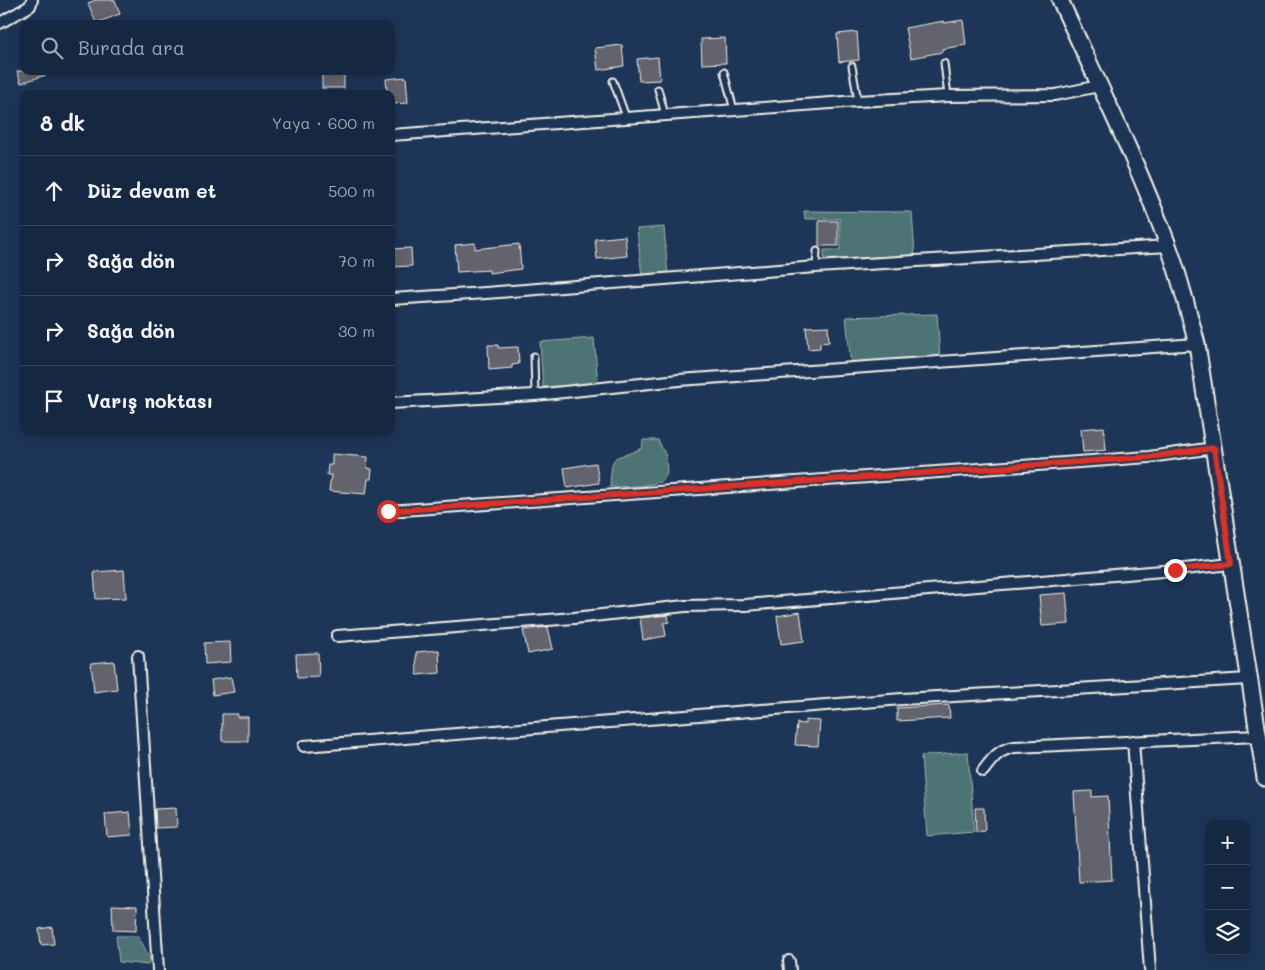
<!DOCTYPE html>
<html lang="tr">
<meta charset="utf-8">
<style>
:root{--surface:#162841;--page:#23344c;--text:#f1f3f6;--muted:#9ea6b1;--line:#35445a}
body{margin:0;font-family:Mali,sans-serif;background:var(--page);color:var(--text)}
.controls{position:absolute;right:15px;bottom:15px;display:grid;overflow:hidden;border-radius:10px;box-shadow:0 2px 12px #0003}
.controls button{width:45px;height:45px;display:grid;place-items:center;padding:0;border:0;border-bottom:1px solid var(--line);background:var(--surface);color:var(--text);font:25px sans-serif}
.stop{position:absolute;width:15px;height:15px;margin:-11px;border:4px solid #d93025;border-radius:50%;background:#fff}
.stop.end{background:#d93025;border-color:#fff;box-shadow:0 1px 5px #0008}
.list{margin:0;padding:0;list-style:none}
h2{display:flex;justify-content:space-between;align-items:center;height:65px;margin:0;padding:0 20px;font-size:21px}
h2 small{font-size:16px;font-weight:400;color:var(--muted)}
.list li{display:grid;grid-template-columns:32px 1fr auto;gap:15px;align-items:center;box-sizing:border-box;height:70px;padding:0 20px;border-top:1px solid var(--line)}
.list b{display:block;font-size:19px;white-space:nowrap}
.list em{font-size:16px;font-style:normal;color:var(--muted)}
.icon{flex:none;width:28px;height:28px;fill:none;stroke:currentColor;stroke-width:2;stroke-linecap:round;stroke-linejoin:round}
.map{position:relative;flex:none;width:1265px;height:970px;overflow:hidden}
.search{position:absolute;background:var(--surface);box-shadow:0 2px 12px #0003;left:20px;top:20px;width:375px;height:55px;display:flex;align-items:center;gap:12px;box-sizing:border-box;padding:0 18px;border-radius:10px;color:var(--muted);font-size:19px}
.panel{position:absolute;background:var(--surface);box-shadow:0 2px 12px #0003;left:20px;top:90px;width:375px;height:345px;border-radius:10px}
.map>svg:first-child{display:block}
.green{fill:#4e7375;stroke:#a1b2ae}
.building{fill:#62646c;stroke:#f4f1e8}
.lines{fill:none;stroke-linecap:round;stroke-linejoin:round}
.lane-casing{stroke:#f4f1e8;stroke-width:9}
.street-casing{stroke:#f4f1e8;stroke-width:14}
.secondary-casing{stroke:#f4f1e8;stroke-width:19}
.lane{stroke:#1d3557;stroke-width:5}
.street{stroke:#1d3557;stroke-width:10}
.secondary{stroke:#1d3557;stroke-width:15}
.route{stroke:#d93025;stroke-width:6}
</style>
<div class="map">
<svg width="1265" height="970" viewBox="0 0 1265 970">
<rect width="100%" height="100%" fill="#1d3557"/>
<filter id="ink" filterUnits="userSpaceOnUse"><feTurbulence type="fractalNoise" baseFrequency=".02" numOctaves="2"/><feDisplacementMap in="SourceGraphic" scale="10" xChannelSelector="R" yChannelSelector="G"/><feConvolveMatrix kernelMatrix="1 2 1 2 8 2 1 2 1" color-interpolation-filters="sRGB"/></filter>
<g filter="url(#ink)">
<!-- green -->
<g class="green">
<polygon points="804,211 912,212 915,255 824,260 824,250 840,250 840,219 805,219"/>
<polygon points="664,227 668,275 642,277 637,229"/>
<polygon points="937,314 940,357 851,365 846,317"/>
<polygon points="594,338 598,384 543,387 540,342"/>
<path d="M 643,440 L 658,440 L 666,456 L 667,474 L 661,482 L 641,486 L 610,487 C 612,448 613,462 642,448 Z"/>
<polygon points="968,752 974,832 927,836 921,756"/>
<polygon points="116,936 138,936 150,958 148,965 119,962"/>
</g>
<!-- building -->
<g class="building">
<polygon points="96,0 115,0 120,14 96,23 88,3"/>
<polygon points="963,20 966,45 942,49 942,52 911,58 905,28 944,21 944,23"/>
<polygon points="857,32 859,60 839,62 837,34"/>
<polygon points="725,38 726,63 702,64 701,39"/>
<polygon points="622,45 624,66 598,70 595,48"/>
<polygon points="658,57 660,80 639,81 637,59"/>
<polygon points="17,71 52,71 52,73 21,83"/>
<rect x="322" y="71" width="22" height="17"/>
<polygon points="406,77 408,103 391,104 391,94 387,94 386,79"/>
<rect x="819" y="221" width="19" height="25"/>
<polygon points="625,236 627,256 597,259 595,239"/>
<polygon points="475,243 475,249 519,244 521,269 489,273 489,270 457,272 455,245"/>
<polygon points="411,248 412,266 391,267 391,249"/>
<polygon points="828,326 829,342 820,343 820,348 808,349 806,327"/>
<polygon points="488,345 498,345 498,348 518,347 519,364 512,365 512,368 489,370"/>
<polygon points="1104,427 1106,450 1083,452 1081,429"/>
<polygon points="332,454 368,457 367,468 372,469 371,479 368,479 366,494 329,491 331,475 327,475 328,465 332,465"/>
<polygon points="596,463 599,483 567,488 564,468"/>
<polygon points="124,570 126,598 96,599 94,572"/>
<polygon points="1066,593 1069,624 1042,626 1039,595"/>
<polygon points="800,612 804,641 781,644 777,616"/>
<polygon points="668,615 669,622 664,623 666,636 643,640 640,618"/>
<polygon points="548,627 553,649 528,654 523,630"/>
<polygon points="230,642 231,662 205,664 204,643"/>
<polygon points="439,650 440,673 417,675 416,652"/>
<polygon points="318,653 319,677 297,678 296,654"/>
<polygon points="114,661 117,689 94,692 91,663"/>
<polygon points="231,677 234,692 213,695 211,680"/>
<polygon points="949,705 950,718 897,721 897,708"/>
<polygon points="222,714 238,714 237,717 248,717 248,741 222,741"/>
<polygon points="805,720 820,721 818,746 795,745 797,723 805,724"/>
<polygon points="1092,791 1092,797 1108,796 1112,880 1079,882 1074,792"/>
<polygon points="176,808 177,827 156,828 155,809"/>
<polygon points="975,808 984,808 985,831 976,832"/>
<polygon points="130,812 132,835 107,837 105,814"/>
<polygon points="112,905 137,906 136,931 113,930"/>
<polygon points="52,927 54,944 41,945 39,929"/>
</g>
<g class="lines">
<defs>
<g id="lane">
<polyline points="944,63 948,96"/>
<polyline points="852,66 858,101"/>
<polyline points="724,72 734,110"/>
<polyline points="613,81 626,117"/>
<polyline points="658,89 665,115"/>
<polyline points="816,267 817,251"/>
<polyline points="534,356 535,395"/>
</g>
<g id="street">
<polyline points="0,23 30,6 32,0"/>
<polyline points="391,135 858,101 948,96 1055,95 1099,86"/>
<polyline points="391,299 486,293 816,267 1169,246"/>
<polyline points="391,403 535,395 679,380 1197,344"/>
<polyline points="388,511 1149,457 1214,448"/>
<polyline points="337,636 574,618 685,606 745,605 1175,570 1231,564"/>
<polyline points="138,656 158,970"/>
<polyline points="1133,741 1150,970"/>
<polyline points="304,746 902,699 1249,679"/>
<path d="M 983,771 C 993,758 999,749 1015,747 L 1258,736"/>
<polyline points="789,961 790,970"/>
</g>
<path id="secondary" d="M 1060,0 C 1097,81 1137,161 1168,245 C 1180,277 1188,311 1197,344 L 1265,778"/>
</defs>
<!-- lane casing -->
<use href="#lane" class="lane-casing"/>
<!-- street casing -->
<use href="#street" class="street-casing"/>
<!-- secondary casing -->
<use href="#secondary" class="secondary-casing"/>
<!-- lane -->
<use href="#lane" class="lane"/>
<!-- street -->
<use href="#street" class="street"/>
<!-- secondary -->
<use href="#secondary" class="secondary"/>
</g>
</g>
<g class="lines" filter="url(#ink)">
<!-- route -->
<polyline class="route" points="388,511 1149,457 1214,448 1231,564 1175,570"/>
</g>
</svg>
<div class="controls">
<button>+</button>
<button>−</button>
<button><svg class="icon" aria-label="layers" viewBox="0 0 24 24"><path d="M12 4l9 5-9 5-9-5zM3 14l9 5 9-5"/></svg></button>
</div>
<div class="stop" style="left:388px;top:511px"></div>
<div class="stop end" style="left:1175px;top:570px"></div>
<div class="search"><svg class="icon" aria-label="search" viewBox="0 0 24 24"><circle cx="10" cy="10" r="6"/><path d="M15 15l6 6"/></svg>Burada ara</div>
<section class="panel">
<h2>8 dk<small>Yaya · 600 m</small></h2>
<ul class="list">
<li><svg class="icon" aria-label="ahead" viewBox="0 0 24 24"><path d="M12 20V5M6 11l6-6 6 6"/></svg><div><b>Düz devam et</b></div><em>500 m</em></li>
<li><svg class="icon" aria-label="right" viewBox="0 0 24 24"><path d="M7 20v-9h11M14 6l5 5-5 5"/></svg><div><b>Sağa dön</b></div><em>70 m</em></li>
<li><svg class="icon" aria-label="right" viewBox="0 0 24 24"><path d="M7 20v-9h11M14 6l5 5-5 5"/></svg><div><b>Sağa dön</b></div><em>30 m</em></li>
<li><svg class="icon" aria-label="arrive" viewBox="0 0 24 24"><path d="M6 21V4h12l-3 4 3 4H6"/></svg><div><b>Varış noktası</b></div></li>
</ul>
</section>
</div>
